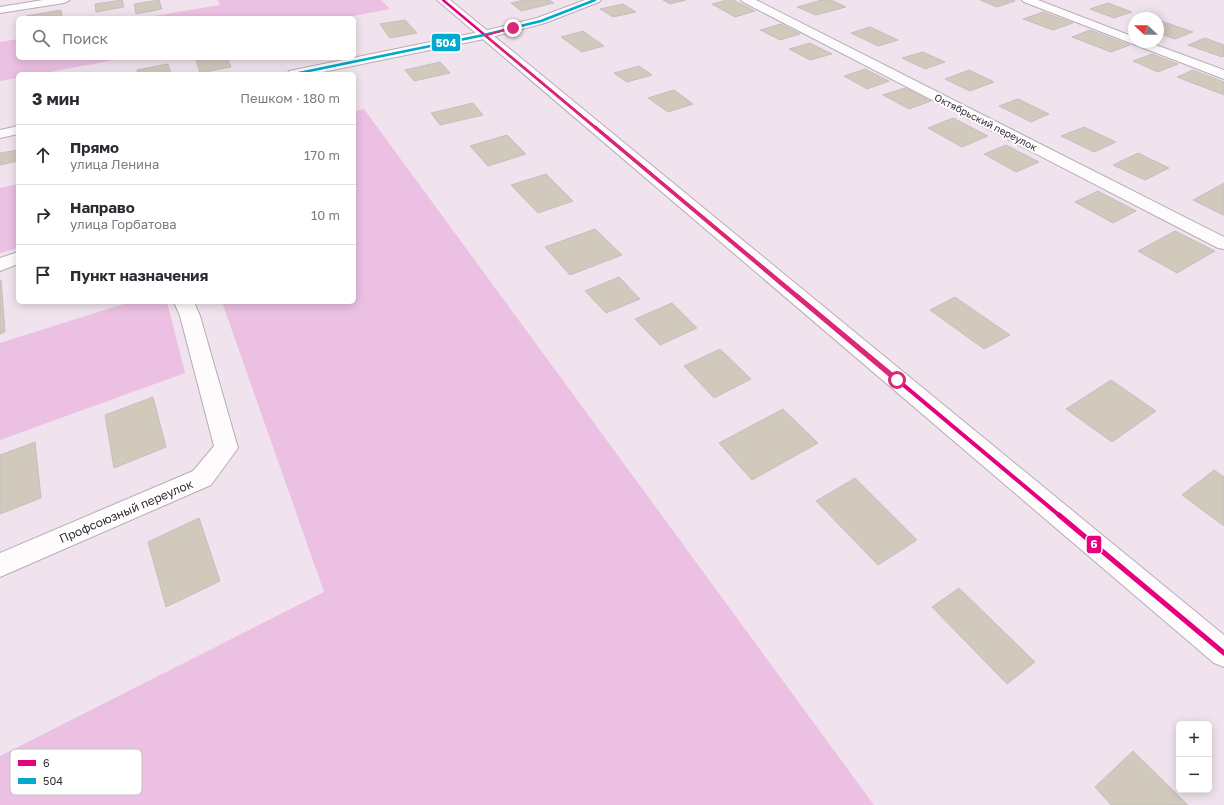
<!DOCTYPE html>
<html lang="ru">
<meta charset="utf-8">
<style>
:root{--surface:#fff;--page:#f2f2f3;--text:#2b2b33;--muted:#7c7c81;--line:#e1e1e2}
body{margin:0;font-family:"Golos Text",sans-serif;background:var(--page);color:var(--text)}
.controls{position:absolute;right:12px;bottom:12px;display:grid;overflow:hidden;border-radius:6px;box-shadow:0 2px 10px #0003}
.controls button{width:36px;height:36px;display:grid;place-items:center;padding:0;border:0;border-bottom:1px solid var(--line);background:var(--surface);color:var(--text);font:20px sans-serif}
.compass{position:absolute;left:1128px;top:12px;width:36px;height:36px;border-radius:50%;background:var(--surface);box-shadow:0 2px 10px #0003;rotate:291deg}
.stop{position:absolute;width:12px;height:12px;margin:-9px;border:3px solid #db2777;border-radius:50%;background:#fff}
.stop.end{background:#db2777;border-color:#fff;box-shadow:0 1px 4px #0008}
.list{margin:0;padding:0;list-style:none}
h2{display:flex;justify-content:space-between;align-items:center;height:52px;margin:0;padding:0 16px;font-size:17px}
h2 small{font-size:13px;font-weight:400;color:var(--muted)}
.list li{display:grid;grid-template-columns:26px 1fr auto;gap:12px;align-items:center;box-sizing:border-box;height:60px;padding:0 16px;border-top:1px solid var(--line)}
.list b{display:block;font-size:15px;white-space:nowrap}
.list p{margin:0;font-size:13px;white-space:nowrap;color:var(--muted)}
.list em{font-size:13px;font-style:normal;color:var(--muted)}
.icon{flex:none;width:22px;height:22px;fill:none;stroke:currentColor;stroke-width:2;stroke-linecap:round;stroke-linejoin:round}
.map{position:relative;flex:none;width:1224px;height:805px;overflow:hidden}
.search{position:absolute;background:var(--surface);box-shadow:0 2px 10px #0003;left:16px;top:16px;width:340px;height:44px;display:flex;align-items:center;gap:10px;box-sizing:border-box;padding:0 14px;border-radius:6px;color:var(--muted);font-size:15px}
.panel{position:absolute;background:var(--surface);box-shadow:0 2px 10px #0003;left:16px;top:72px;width:340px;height:232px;border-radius:6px}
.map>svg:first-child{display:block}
.green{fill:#ecc0e3}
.building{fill:#d2c9bd;stroke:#c5bfbf}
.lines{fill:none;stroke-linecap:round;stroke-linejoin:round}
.minor-casing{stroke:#b6adb4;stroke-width:2}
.secondary-casing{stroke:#b6adb4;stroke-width:2}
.primary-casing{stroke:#b6adb4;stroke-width:2}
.minor{fill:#fdfbfc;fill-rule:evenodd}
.secondary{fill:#fdfbfc;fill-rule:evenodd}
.primary{fill:#fdfbfc;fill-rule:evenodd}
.bus-1-far3-casing{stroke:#fff;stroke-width:4}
.bus-1-far2-casing{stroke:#fff;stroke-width:5.5}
.bus-1-far1-casing{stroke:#fff;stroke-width:7}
.bus-1-casing{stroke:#fff;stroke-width:8}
.bus-2-casing{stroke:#fff;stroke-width:4}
.bus-1-far3{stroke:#e5007d;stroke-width:2.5}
.bus-1-far2{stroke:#e5007d;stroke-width:3}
.bus-1-far1{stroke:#e5007d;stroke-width:4}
.bus-1{stroke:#e5007d;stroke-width:5}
.bus-2{stroke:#00a9ce;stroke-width:2.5}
.route{fill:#db2777}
.labels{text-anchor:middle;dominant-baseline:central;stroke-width:4;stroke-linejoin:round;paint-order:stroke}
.far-street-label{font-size:10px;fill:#362e35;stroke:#fff}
.street-label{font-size:12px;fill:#362e35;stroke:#fff}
.key{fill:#fff;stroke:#c3c0c2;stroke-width:1}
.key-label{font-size:11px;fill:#362e35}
.line-badge{stroke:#fff;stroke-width:1.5}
.badge-label{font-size:11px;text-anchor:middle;font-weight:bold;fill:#fff}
</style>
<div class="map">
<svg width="1224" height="805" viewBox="0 0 1224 805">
<rect width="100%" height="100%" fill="#f0e3ed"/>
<!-- green -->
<g class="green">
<polygon points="218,0 381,0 390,9 343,18 142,18 220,5"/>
<polygon points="18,39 18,58 125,58 39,74 18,74 18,78 0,81 0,42"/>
<polygon points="364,109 874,805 0,805 0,756 324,592 222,302 354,302 354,111"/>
<polygon points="18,184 18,248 0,253 0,188"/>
<polygon points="130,302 167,302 185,373 0,440 0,343"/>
</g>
<!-- building -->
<g class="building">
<polygon points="122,0 124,7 96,12 95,4"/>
<polygon points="159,0 162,9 136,14 134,4"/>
<polygon points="524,0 549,0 554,3 521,11 511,3"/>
<polygon points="663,0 686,0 670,4"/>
<polygon points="727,0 733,0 755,11 735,17 712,4"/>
<polygon points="822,0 831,0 846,7 816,15 797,7"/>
<polygon points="980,0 1012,0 1015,1 997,7"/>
<polygon points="1108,3 1132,12 1114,18 1090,9"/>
<polygon points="623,4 636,12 613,17 600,9"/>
<polygon points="61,10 62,18 26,18 26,16"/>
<polygon points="1043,12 1073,23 1053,30 1023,19"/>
<polygon points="405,20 417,33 390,38 380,24"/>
<polygon points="1158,20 1193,32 1175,39 1158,33"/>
<polygon points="781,24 800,34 780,40 760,30"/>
<polygon points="870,27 898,40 878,46 851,33"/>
<polygon points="1090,30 1130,45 1111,52 1072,37"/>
<polygon points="583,31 604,46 582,52 561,37"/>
<polygon points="1205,38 1224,45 1224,56 1222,57 1188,45"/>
<polygon points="810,43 832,54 810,60 789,49"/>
<polygon points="923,52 945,62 925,69 902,58"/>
<polygon points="1152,54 1178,64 1158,72 1133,61"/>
<polygon points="204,58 227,58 231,67 200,73 196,60"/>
<polygon points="440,62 450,73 414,81 405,70"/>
<polygon points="168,64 171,74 138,74 137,70"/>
<polygon points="639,66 652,75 627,82 614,73"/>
<polygon points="865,69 889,81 867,89 844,76"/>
<polygon points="969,70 994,82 970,91 945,79"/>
<polygon points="1193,70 1224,82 1224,95 1177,77"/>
<polygon points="905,88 931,101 909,109 883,95"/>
<polygon points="674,90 693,104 668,112 648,98"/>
<polygon points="1018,99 1049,114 1031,122 999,106"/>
<polygon points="473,103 483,115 440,125 431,113"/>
<polygon points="953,118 988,136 962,147 928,128"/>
<polygon points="1084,127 1116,142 1094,152 1061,136"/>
<polygon points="507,135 526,154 488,166 470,146"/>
<polygon points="1006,145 1039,162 1016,172 984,154"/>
<polygon points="18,150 18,161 0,165 0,153"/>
<polygon points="1138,153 1169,168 1145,180 1113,165"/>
<polygon points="546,174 573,201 538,213 511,185"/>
<polygon points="1224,183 1224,214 1223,215 1193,200"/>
<polygon points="1098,191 1136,211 1113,223 1075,202"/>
<polygon points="595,229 622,255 570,275 545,247"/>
<polygon points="1175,231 1215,251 1177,273 1138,251"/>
<polygon points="619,277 640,299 606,313 585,291"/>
<polygon points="0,280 1,280 5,332 0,334"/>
<polygon points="955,297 1010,335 984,349 930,310"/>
<polygon points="672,303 697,328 660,345 635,319"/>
<polygon points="720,349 751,379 714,398 684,366"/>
<polygon points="1111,380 1156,411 1112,442 1066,409"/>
<polygon points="153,397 166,447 114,468 105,415"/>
<polygon points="783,409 818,443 752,480 719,443"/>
<polygon points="35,442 41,498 0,514 0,455"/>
<polygon points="1214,470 1224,477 1224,526 1182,495"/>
<polygon points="855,478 917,540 878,565 816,501"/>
<polygon points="199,518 220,581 166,607 148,542"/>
<polygon points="959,588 1035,662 1007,684 932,607"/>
<polygon points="1133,751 1188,805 1111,805 1095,787"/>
</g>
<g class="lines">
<defs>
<g id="minor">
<polygon points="43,0 70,0 64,3 0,13 0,7"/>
<polygon points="741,0 756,0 1224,237 1224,249 1218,248 743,2"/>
<polygon points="1022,0 1038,0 1134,37 1134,42 1148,42 1224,70 1224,79 1024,2"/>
<polygon points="18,252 18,264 0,271 0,258"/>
<polygon points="174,302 194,302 200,316 238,448 211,485 0,577 0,553 193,471 214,446 180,316"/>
</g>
<polygon id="secondary" points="437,0 450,0 1224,635 1224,667 1214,663"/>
<g id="primary">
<polygon points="585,0 601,0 599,2 545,23 484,39 313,74 287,74 289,71 294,70 484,31 537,18"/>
<polygon points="18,126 18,134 0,138 0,130"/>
</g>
</defs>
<!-- minor casing -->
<use href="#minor" class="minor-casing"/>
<!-- secondary casing -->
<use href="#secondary" class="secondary-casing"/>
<!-- primary casing -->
<use href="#primary" class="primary-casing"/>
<!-- minor -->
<use href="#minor" class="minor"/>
<!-- secondary -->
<use href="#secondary" class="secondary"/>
<!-- primary -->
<use href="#primary" class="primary"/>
<defs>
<polyline id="bus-1-far3" points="443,0 596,128"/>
<polyline id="bus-1-far2" points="595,127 797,296"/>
<polyline id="bus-1-far1" points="796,295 1060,516"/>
<polyline id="bus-1" points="1059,515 1224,653"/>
<polyline id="bus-2" points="294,74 484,35 541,21 595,0"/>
</defs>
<!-- bus-1-far3 casing -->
<use href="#bus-1-far3" class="bus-1-far3-casing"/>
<!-- bus-1-far2 casing -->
<use href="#bus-1-far2" class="bus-1-far2-casing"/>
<!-- bus-1-far1 casing -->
<use href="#bus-1-far1" class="bus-1-far1-casing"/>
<!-- bus-1 casing -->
<use href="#bus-1" class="bus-1-casing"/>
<!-- bus-2 casing -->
<use href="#bus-2" class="bus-2-casing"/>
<!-- bus-1-far3 -->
<use href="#bus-1-far3" class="bus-1-far3"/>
<!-- bus-1-far2 -->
<use href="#bus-1-far2" class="bus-1-far2"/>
<!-- bus-1-far1 -->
<use href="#bus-1-far1" class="bus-1-far1"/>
<!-- bus-1 -->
<use href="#bus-1" class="bus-1"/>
<!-- bus-2 -->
<use href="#bus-2" class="bus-2"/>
</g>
<!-- route -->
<polygon class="route" points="512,27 515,28 487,36 899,378 899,381 894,381 483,35"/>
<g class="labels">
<!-- far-street labels -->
<g class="far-street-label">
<text transform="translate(986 122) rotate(27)">Октябрьский переулок</text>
</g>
<!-- street labels -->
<g class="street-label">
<text transform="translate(126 511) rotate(-23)">Профсоюзный переулок</text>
</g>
</g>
<!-- legend -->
<rect x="10" y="749" width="132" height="46" rx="6" class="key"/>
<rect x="18" y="760" width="18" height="6" fill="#e5007d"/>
<rect x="18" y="778" width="18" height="6" fill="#00a9ce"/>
<g class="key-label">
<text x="43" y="767">6</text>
<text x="43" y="785">504</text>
</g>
<g class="line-badge">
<rect x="431" y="33" width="30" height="19" rx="4" fill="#00a9ce"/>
<rect x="1086" y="535" width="16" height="19" rx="4" fill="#e5007d"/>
</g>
<g class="badge-label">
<text x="446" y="47">504</text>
<text x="1094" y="548">6</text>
</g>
</svg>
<div class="controls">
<button>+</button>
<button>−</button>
</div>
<svg class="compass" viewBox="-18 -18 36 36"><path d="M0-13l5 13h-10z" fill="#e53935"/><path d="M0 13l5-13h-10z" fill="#7c7c81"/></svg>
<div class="stop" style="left:897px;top:380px"></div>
<div class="stop end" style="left:513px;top:28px"></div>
<div class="search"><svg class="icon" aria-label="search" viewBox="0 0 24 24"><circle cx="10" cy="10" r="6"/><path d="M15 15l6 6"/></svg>Поиск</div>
<section class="panel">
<h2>3 мин<small>Пешком · 180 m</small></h2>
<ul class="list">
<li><svg class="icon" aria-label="ahead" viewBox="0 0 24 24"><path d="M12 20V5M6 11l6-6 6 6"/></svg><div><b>Прямо</b><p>улица Ленина</p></div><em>170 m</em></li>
<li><svg class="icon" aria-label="right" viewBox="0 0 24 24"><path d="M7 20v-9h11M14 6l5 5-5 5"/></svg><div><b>Направо</b><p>улица Горбатова</p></div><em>10 m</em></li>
<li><svg class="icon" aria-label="arrive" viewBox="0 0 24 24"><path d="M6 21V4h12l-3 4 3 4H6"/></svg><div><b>Пункт назначения</b></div></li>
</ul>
</section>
</div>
